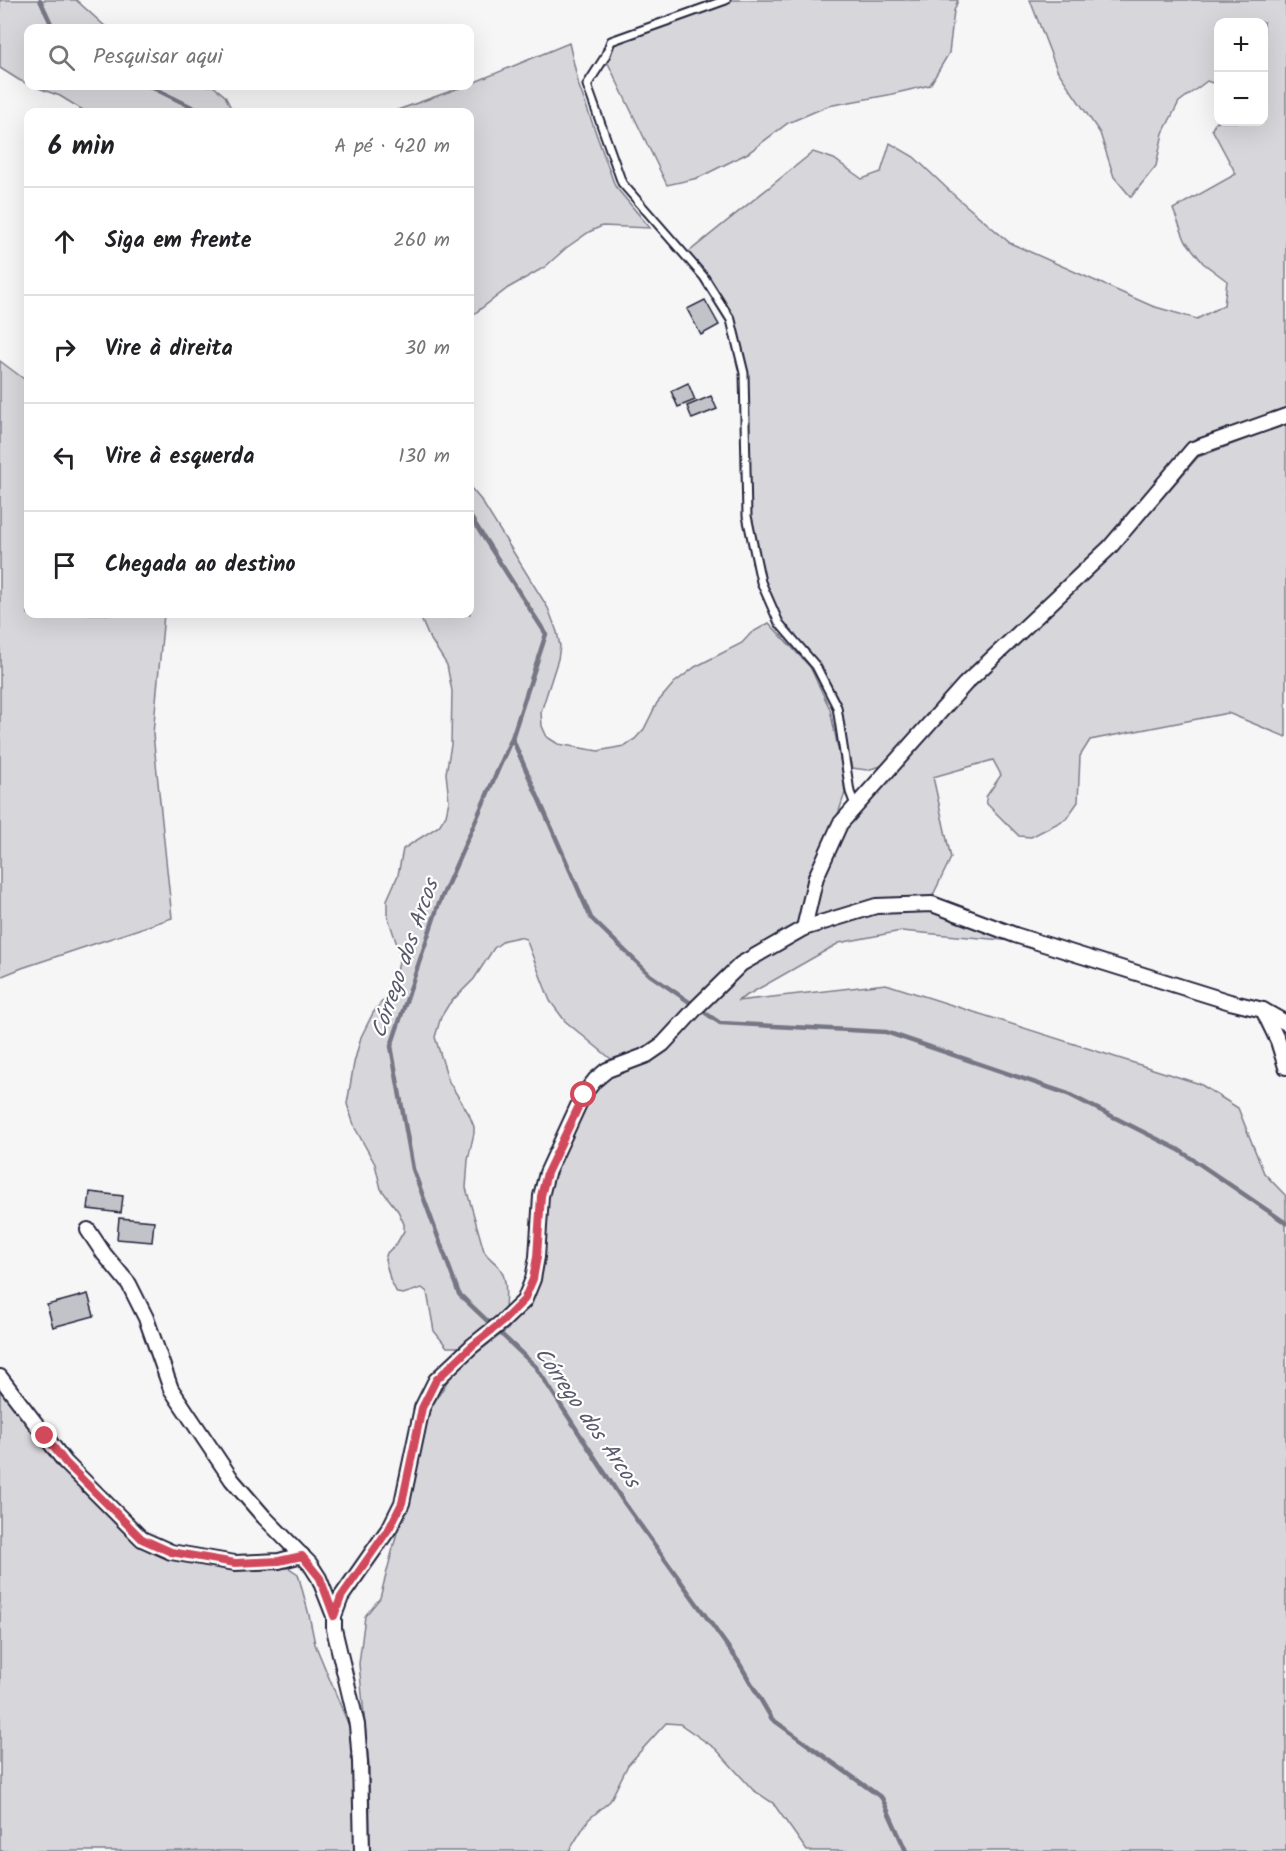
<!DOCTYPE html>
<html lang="pt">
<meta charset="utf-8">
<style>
:root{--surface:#fff;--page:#f2f2f2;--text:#202124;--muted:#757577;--line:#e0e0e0}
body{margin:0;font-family:Kalam,sans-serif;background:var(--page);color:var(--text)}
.controls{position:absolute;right:18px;top:18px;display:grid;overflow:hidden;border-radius:12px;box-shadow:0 6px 24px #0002}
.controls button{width:54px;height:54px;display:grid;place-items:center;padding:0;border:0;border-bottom:2px solid var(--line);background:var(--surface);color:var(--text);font:30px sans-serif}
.stop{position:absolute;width:18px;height:18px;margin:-14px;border:4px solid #d1495b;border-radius:50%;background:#fff}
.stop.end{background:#d1495b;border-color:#fff;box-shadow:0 2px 6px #0008}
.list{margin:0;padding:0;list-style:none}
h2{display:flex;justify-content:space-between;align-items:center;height:78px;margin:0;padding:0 24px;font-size:26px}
h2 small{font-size:20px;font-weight:400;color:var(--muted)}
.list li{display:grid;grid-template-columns:39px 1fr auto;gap:18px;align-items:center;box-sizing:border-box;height:108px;padding:0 24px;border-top:2px solid var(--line)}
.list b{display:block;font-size:22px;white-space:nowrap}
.list em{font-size:20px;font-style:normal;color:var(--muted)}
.icon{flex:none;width:33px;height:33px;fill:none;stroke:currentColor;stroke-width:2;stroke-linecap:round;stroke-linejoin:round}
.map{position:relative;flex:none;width:1286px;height:1851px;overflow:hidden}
.search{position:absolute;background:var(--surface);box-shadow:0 6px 24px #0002;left:24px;top:24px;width:450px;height:66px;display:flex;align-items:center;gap:15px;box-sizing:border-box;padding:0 21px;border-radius:12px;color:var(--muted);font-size:22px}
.panel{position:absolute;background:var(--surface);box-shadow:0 6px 24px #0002;left:24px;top:108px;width:450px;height:510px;border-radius:12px}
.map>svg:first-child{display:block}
.green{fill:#d7d7db;stroke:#7c7c8b;stroke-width:1.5}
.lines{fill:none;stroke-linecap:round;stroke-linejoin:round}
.stream{stroke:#767685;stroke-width:4.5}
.building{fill:#c2c2c9;stroke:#22223b;stroke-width:1.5}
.lane-casing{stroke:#22223b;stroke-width:11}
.street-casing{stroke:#22223b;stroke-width:18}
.lane{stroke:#fff;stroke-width:7}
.street{stroke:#fff;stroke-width:14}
.route{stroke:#d1495b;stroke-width:8}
.labels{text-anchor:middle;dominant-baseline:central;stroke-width:4.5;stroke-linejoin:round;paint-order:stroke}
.water-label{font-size:22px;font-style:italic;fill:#5a5a6d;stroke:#fff}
</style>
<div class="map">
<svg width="1286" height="1851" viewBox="0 0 1286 1851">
<rect width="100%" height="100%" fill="#f6f6f7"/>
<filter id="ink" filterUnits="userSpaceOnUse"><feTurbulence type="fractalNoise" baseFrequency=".0167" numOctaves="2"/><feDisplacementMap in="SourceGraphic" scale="12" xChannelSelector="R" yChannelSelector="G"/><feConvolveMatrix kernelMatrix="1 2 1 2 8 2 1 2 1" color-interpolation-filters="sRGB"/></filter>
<g filter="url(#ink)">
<!-- green -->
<g class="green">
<polygon points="0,0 76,0 107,28 28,28 28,84 19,80 0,68"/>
<polygon points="726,0 958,0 954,11 949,53 930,85 888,95 828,106 788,123 748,153 698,178 667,185 605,57 611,41"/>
<polygon points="1030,0 1286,0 1286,409 1187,445 1106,541 960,679 888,764 867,770 852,768 837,707 816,666 779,623 761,582 747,516 744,373 731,320 685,255 813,152 834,159 862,179 881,172 890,143 914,157 955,196 1010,243 1152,306 1197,319 1224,305 1227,281 1203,263 1185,240 1173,209 1236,174 1212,129 1218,118 1218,122 1264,122 1264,22 1218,22 1218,85 1207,81 1179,102 1163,133 1156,166 1131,197 1114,177 1100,133 1057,70"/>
<polygon points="569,43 579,86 615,186 650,228 602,226 589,232 566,248 545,267 508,288 470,317 470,112 392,112 465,86 470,86 470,84"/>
<polygon points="33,86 213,86 225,96 233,112 86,112 60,96"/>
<polygon points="0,361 28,382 28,614 164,614 153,734 172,918 22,968 0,977"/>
<polygon points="1286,424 1286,737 1228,713 1090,740 1080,756 1078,802 1066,819 1031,837 1019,836 987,804 986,797 1001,775 993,760 933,777 951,858 931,899 810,921 812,897 847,824 971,689 1116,551 1198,457"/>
<path d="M 470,487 L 481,500 L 548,608 L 557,632 L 560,646 L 558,659 L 541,712 L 542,726 L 547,737 L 558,744 L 598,751 L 624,746 L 635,739 L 644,729 L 657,703 L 674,683 L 695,667 L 742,643 L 751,633 L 769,623 L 810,667 L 830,709 L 842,768 L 845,793 L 801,925 L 738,961 L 648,1049 L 611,1059 L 565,1021 L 550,1001 L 526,939 L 519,937 L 505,940 L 494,948 L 474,979 L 449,1004 L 441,1017 L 435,1037 L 449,1082 L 469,1114 L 474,1127 L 474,1133 L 468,1160 L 466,1188 L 484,1251 C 488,1258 493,1260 498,1266 C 509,1278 505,1298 505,1314 L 464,1347 L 447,1347 L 434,1331 L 427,1292 L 422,1288 L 403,1294 L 397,1293 L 390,1279 L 385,1259 L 387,1253 L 397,1243 L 404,1231 L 404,1224 L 398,1211 L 381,1189 L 375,1164 L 355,1128 L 347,1104 L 354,1063 L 361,1037 L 373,1013 L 389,993 L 398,967 L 400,954 L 387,914 L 387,900 L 398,875 L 403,849 L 439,826 L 446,815 L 449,801 L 446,773 L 451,745 L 452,691 L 447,665 L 428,635 L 419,614 L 470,614 Z"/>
<polygon points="932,907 1014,941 901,931 839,943 737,1001 886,984 1200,1084 1238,1108 1264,1173 1286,1196 1286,1851 807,1851 773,1803 753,1790 716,1749 680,1724 666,1723 628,1765 610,1801 588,1820 569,1851 370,1851 369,1765 359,1664 365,1616 380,1598 398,1529 409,1504 429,1411 450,1377 473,1356 508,1329 532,1297 541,1257 548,1193 561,1153 595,1085 612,1075 655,1057 744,970 802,935 877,909"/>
<polygon points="0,1386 45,1448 65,1472 135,1541 171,1558 195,1564 289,1568 298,1574 309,1615 315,1644 352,1733 357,1851 0,1851"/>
</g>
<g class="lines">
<!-- stream -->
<g class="stream">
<polyline points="40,0 53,28"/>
<polyline points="149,86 202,112"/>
<polyline points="470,516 546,634 512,738 438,906 391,1046 413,1169 459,1294 536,1367 623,1501 738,1661 772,1719 882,1798 906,1851"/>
<polyline points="512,738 591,918 650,975 720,1023 886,1032 1068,1094 1179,1150 1286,1223"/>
</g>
</g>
<!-- building -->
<g class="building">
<polygon points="705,300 719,325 701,335 687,309"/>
<polygon points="688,383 695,400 678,407 671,391"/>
<polygon points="711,396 717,409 692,419 687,406"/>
<polygon points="90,1192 123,1196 121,1213 88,1209"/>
<polygon points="119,1218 154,1221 152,1242 117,1239"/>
<polygon points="88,1294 94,1316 53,1327 47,1305"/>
</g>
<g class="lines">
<defs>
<polyline id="lane" points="726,0 611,41 605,57 587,85 622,183 704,277 731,320 744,373 747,516 761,582 779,623 816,666 837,707 850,792 855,805"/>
<g id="street">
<polyline points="804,928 876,906 932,904 1015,935 1230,1002 1263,1010 1286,1023"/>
<polyline points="1263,1010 1278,1041 1286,1067"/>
<polyline points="88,1230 104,1254 129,1284 146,1318 171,1389 232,1480 264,1517 310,1564 319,1578 334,1616"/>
<polyline points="0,1377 65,1462 142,1539 171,1552 235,1563 279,1561 302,1555"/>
<polyline points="362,1851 360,1762 357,1725 334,1629 334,1616 341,1597 390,1527 402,1503 422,1408 436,1380 472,1346 502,1322 524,1301 533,1279 537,1257 541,1196 547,1173 583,1095 595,1080 607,1070 647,1055 663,1044 697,1007 741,964 804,928 816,877 840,824 965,684 1110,547 1193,449 1286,416"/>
</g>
</defs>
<!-- lane casing -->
<use href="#lane" class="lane-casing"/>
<!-- street casing -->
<use href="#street" class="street-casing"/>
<!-- lane -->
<use href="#lane" class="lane"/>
<!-- street -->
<use href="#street" class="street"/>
</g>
</g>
<g class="lines" filter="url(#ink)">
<!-- route -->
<polyline class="route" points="45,1436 65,1462 142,1539 171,1552 235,1563 279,1561 302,1556 320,1578 334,1616 341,1597 390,1527 402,1503 422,1408 436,1380 472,1346 502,1322 524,1300 533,1279 537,1257 541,1196 547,1173 584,1095"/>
</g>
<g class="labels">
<!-- water labels -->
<g class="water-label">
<text transform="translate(406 959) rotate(-71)">Córrego dos Arcos</text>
<text transform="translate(586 1418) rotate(55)">Córrego dos Arcos</text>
</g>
</g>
</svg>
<div class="controls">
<button>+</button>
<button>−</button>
</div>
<div class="stop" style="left:584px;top:1095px"></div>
<div class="stop end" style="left:45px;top:1436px"></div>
<div class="search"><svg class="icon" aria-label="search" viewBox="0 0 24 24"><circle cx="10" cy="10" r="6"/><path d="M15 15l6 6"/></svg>Pesquisar aqui</div>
<section class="panel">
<h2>6 min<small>A pé · 420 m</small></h2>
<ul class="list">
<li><svg class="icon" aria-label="ahead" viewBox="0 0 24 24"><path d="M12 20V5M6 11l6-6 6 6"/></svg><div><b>Siga em frente</b></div><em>260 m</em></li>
<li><svg class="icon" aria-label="right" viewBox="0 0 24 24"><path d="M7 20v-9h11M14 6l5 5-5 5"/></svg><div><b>Vire à direita</b></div><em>30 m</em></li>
<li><svg class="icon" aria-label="left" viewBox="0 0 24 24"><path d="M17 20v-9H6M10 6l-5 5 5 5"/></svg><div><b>Vire à esquerda</b></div><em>130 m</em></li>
<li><svg class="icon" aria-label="arrive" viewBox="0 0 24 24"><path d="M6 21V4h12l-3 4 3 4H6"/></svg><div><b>Chegada ao destino</b></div></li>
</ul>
</section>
</div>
